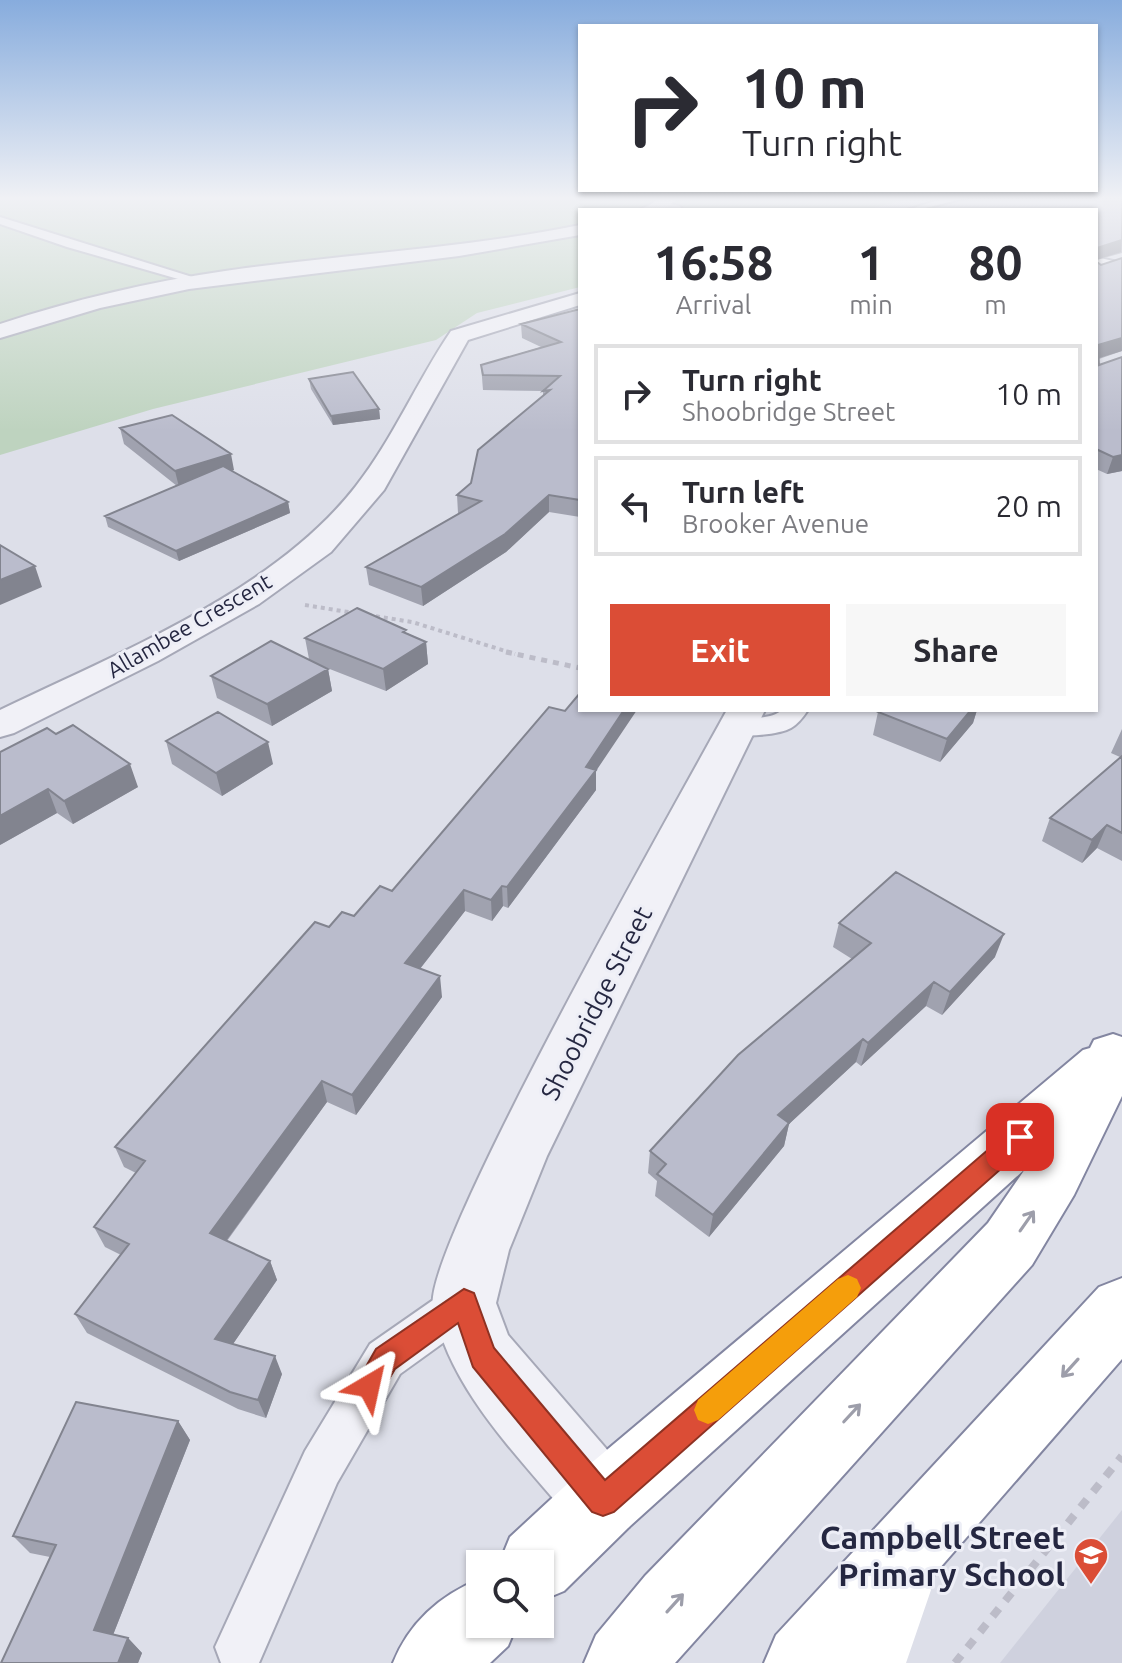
<!DOCTYPE html>
<style>
:root{--surface:#fff;--page:#f7f7f7;--text:#2b2b33;--muted:#7c7c81;--line:#e1e1e2;--accent:#db4d36}
body{margin:0;font-family:Ubuntu,sans-serif;background:var(--page);color:var(--text);height:100vh;display:flex;flex-direction:column;font-size:30px;white-space:nowrap}
*{box-sizing:border-box;margin:0}
p{font-size:26px;color:var(--muted)}
.icon{flex:none;width:44px;height:44px;fill:none;stroke:currentColor;stroke-width:2;stroke-linecap:round;stroke-linejoin:round}
.map{position:relative;flex:1;overflow:hidden}
.details{position:absolute;left:578px;top:208px;width:520px;height:504px;display:flex;flex-direction:column;background:var(--surface);border-radius:0px;box-shadow:0 2px 6px #0004}
.details>*{flex:none}
.banner{position:absolute;left:578px;top:24px;width:520px;height:168px;border-radius:0px;box-shadow:0 2px 6px #0004;background:#fff;color:var(--text);overflow:hidden}
.tools{position:absolute;left:466px;top:1550px;display:grid;gap:16px}
.tools a{display:grid;place-items:center;width:88px;height:88px;border-radius:0px;background:var(--surface);box-shadow:0 2px 6px #0004;font-size:40px}
.pin{position:absolute;display:grid;place-items:center;width:68px;height:68px;color:#fff;margin:-34px;border-radius:16px;box-shadow:0 4px 12px #0006}
.me{position:absolute;width:88px;margin:-44px;rotate:36deg;stroke-linejoin:round;filter:drop-shadow(0 0 6px #0008)}
.turn{display:flex;align-items:center;gap:28px;height:168px;padding:0 32px;font-size:36px}
.turn .icon{width:104px;height:104px;stroke-width:2.5}
.turn b{display:block;font-size:56px;line-height:68px}
.eta{display:flex;justify-content:space-evenly;align-items:center;height:136px;text-align:center}
.eta b{font-size:48px;font-weight:600;line-height:56px}
.button{display:flex;gap:16px;margin-top:auto;padding:16px 32px}
.button a{flex:1;height:92px;border-radius:0px;background:var(--accent);color:#fff;font-size:32px;font-weight:600;line-height:92px;text-align:center}
.button a+a{background:var(--page);color:var(--text)}
ul{padding:0;list-style:none}
li{display:flex;align-items:center;gap:24px;height:100px;margin:0 16px 12px;padding:0 16px;border:4px solid var(--line);border-radius:0px}
li div{flex:1}
li b{display:block;font-size:30px}
li em{font-style:normal}
.map>svg:first-child{display:block}
.built{fill:#cfd1de}
.green{fill:#bed3bf}
.lines{fill:none;stroke-linecap:round;stroke-linejoin:round}
.lane-casing{stroke:#a6a8b7;stroke-width:4}
.street-casing{stroke:#a6a8b7;stroke-width:4}
.highway-casing{stroke:#8386a1;stroke-width:4}
.path-far2{stroke:#bcbcc8;stroke-width:4;stroke-dasharray:4 4;stroke-linecap:butt}
.path-far1{stroke:#bcbcc8;stroke-width:5;stroke-dasharray:6 6;stroke-linecap:butt}
.path{stroke:#bcbcc8;stroke-width:8;stroke-dasharray:10 10;stroke-linecap:butt}
.lane{fill:#f1f1f7;fill-rule:evenodd}
.street{fill:#f1f1f7;fill-rule:evenodd}
.secondary{fill:#fff;fill-rule:evenodd}
.highway{fill:#fff;fill-rule:evenodd}
.wall{fill:#a0a2af}
.shaded-wall{fill:#82848f}
.building{fill:#babccc;stroke:#82848f;stroke-width:2}
.oneway{stroke:#9d9eaa}
.route{fill:#db4d36;stroke:#8e3223;stroke-width:2}
.slow{fill:#f59e0b}
.labels{text-anchor:middle;dominant-baseline:central;stroke-width:6;stroke-linejoin:round;paint-order:stroke}
.far-street-label{font-size:22px;fill:#252741;stroke:#edeef6}
.street-label{font-size:26px;fill:#252741;stroke:#edeef6}
.near-poi-label{font-size:32px;font-weight:bold;fill:#252741;stroke:#edeef6;text-anchor:end}
</style>
<div class="map">
<svg width="1122" height="1663" viewBox="0 0 1122 1663">
<rect width="100%" height="100%" fill="#dddfe9"/>
<!-- built -->
<path class="built" d="M1122 1510V1663H1000Z"/>
<!-- green -->
<path class="green" d="M0 198H911L866 210H580V287L477 313 436 340 153 409 0 455Z"/>
<g class="lines">
<!-- lane casing -->
<g class="lane-casing">
<path id="lane" d="M0 217 205 281 199 285 67 247 0 224Z
M782 710H808C804 716 797 725 791 728 779 735 731 740 723 729 736 712 766 724 782 710Z
M464 1283 479 1289 485 1303 479 1317 400 1374 337 1483 259 1663H221L215 1647 305 1451 370 1344 449 1289Z"/>
</g>
<!-- street casing -->
<g class="street-casing">
<path id="street" d="M945 198H973L936 210H907Z
M657 201 680 206 682 210H639Z
M580 225V235L459 256 189 289 100 308 0 338V324C73 300 148 282 225 271 343 254 463 249 580 225Z
M1096 257 1122 263V275L1096 269Z
M580 293V305L468 340 384 490 331 552 259 604 158 661 14 733 0 737V710C119 652 273 593 356 486 393 439 417 381 451 331Z
M727 710H765L547 1156 509 1250 496 1303 508 1335 629 1475 640 1501 629 1527 603 1538 577 1527C523 1460 450 1393 433 1306 422 1249 683 791 727 710Z"/>
</g>
<!-- highway casing -->
<g class="highway-casing">
<path id="highway" d="M1113 1034 1122 1037V1096L1074 1195 1032 1265 675 1663H584L596 1635 645 1576 988 1223 1025 1169 629 1527 564 1591 540 1601V1564H499L510 1537 577 1475 1083 1050 1090 1048 1094 1040Z
M1122 1278V1359L857 1663H764L776 1635 1099 1287Z
M480 1579V1624H517L508 1646 490 1663H393C409 1623 440 1595 480 1579Z"/>
</g>
<!-- path-far2 -->
<path class="path-far2" d="M305 605 354 613
M368 615 412 622 515 654"/>
<!-- path-far1 -->
<path class="path-far1" d="M506 652 580 668"/>
<!-- path -->
<path class="path" d="M955 1663 1122 1456"/>
<!-- lane -->
<use href="#lane" class="lane"/>
<!-- street -->
<use href="#street" class="street"/>
<!-- secondary -->
<path class="secondary" d="M659 198H678L663 210H651L649 206Z
M892 1551 919 1563 931 1590 906 1663H826L865 1563Z"/>
<!-- highway -->
<use href="#highway" class="highway"/>
</g>
<!-- wall -->
<path class="wall" d="M1122 198V253L1097 260V262L1101 265 1122 258V351L1099 359V365L1122 357V471L1107 474 1096 469V210Z
M580 309V517L549 512 506 552 423 606 369 585 366 567 459 513H458L457 495 471 483 543 396V391L483 390 481 365 541 347 522 338 521 324Z
M309 379 379 409 380 419 333 425 311 389Z
M120 428 234 470 231 471 288 502 290 513 179 561 108 527 105 516 177 486 124 444Z
M407 633 426 642 428 664 386 691 322 666 328 669 332 691 272 726 217 698 211 676 309 659 305 638Z
M880 710H977L973 723 940 762 873 735 878 712Z
M1122 729V861L1097 848 1082 863 1042 841 1050 818 1120 757 1111 753Z
M56 734 138 787 73 824 57 813 0 845Z
M166 741 273 764 222 796 172 764Z
M596 771V790L508 908 503 906 492 921 465 911 420 969 442 997 356 1115 327 1102 227 1241 270 1261 277 1280 233 1344 282 1374 266 1418 238 1409 87 1333 75 1314 121 1255 105 1247 94 1227 136 1173 124 1167 115 1147 329 927 354 916 392 891Z
M839 923 995 957 942 1015 926 1006 861 1066 856 1062 789 1124 784 1146 709 1237 655 1196 657 1181 648 1173 650 1151 852 959 833 947Z
M178 1421 190 1440 113 1635 128 1638 142 1653 138 1663H1L50 1557 30 1553 13 1536Z"/>
<!-- shaded-wall -->
<path class="shaded-wall" d="M1122 240 1121 252 1096 260 1097 248Z
M1122 338V351L1096 359 1098 345Z
M379 409 380 419 333 425 331 416Z
M231 454 234 470 179 487 175 471Z
M1122 455V471L1107 474 1113 457Z
M549 495V512L506 552 423 606 421 587Z
M288 502 290 513 179 561 176 551Z
M35 566 42 587 0 605V580Z
M426 642 428 664 386 691 383 669Z
M328 669 332 691 272 726 267 704Z
M624 710H637L596 771V790L508 908 507 887Z
M971 710H977L973 723 940 762 947 739Z
M268 742 273 764 222 796 216 773Z
M130 764 138 787 73 824 64 801Z
M48 789 57 813 0 845V816Z
M1107 825 1097 848 1082 863 1092 840Z
M502 886 503 906 492 921 491 900Z
M464 890 465 911 408 984 405 963Z
M1004 934 995 957 942 1015 950 992Z
M440 976 442 997 356 1115 352 1095Z
M934 982 926 1006 861 1066 868 1043Z
M863 1039 856 1062 789 1124 784 1146 709 1237 713 1215 778 1115Z
M322 1081 327 1102 218 1252 210 1233Z
M270 1261 277 1280 224 1357 215 1339Z
M275 1356 282 1374 266 1418 258 1400Z
M178 1421 190 1440 109 1645 94 1630Z
M128 1638 142 1653 138 1663H118Z"/>
<!-- building -->
<path class="building" d="M969 198H1122V240L1097 248V262L1101 265 1122 258V338L1098 345 1099 365 1122 357V455L1113 457 1096 449V210H922Z
M580 309V500L549 495 505 534 421 587 366 567 481 501 457 495 471 483 478 450 550 390 543 391 560 376 483 375 481 365 561 342 521 324Z
M353 372 379 409 331 416 309 379Z
M172 415 231 454 175 471 120 428Z
M223 466 288 502 176 551 105 516Z
M0 545 35 566 0 580Z
M357 608 406 630 403 632 426 642 383 669 305 638Z
M271 641 328 669 267 704 211 676Z
M580 693V710H624L586 767 596 770 507 887 502 886 491 900 464 890 405 963 440 976 352 1095 322 1081 210 1233 270 1261 215 1339 275 1356 258 1400 230 1392 75 1314 129 1244 94 1227 145 1161 115 1147 315 922 329 927 342 912 354 916 380 886 392 891 549 707 565 711Z
M880 710H971L947 739 878 712Z
M218 712 268 742 216 773 166 741Z
M73 725 130 764 64 801 48 789 0 816V752L47 728 56 734Z
M1122 756V833L1107 825 1092 840 1050 818Z
M896 872 1004 934 950 992 934 982 868 1043 863 1039 778 1115 789 1123 713 1215 657 1174 666 1164 650 1151 738 1055 871 943 839 923Z
M76 1402 178 1421 94 1630 128 1638 118 1663H1L56 1545 13 1536Z"/>
<!-- one-way arrows -->
<defs><path id="oneway-shaft" d="M-6 0H5M1.5-3L5.5 0L1.5 3" fill="none" stroke-width="1.6" stroke-linecap="round" stroke-linejoin="round" transform="scale(2)"/></defs>
<g class="oneway">
<use href="#oneway-shaft" transform="translate(1027 1221) rotate(-55)"/>
<use href="#oneway-shaft" transform="translate(1070 1368) rotate(132)"/>
<use href="#oneway-shaft" transform="translate(852 1413) rotate(-47)"/>
<use href="#oneway-shaft" transform="translate(675 1603) rotate(-48)"/>
</g>
<!-- sky -->
<linearGradient id="sky" x2="0" y2="1"><stop stop-color="#87acdd"/><stop offset="0.46" stop-color="#f0f1f5"/><stop offset="1" stop-color="#f0f1f5" stop-opacity="0"/></linearGradient>
<rect width="1122" height="431" fill="url(#sky)"/>
<!-- route -->
<path class="route" d="M1020 1126 1029 1129 1032 1137 1029 1144 614 1512 603 1516 592 1512 473 1367 458 1323 395 1369 379 1396 369 1400 359 1396 355 1386 376 1349 464 1289 474 1293 494 1348 605 1480 1012 1129Z"/>
<!-- slow -->
<path class="slow" d="M848 1275 857 1279 861 1288 857 1297 718 1420 708 1424 698 1420 694 1410 698 1400 838 1279Z"/>
<!-- icons -->
<defs>
<g id="school-pin" transform="scale(1.8)"><path d="M0 17L-7.5 6A9.5 9.5 0 1 1 7.5 6Z" fill="#db4d36" stroke="#edeef6"/><path d="M0-5L7-2L0 1L-7-2ZM-4 1L0 2.5L4 1V4Q0 6-4 4Z" fill="#fff"/></g>
</defs>
<g fill-rule="evenodd">
<use href="#school-pin" x="1091" y="1555"/>
</g>
<g class="labels">
<!-- far-street labels -->
<g class="far-street-label">
<text transform="translate(189 625) rotate(-30)">Allambee Crescent</text>
</g>
<!-- street labels -->
<g class="street-label">
<text transform="translate(596 1003) rotate(-63)">Shoobridge Street</text>
</g>
<!-- near-poi labels -->
<g class="near-poi-label">
<text x="1065" y="1537">Campbell Street<tspan x="1065" dy="37">Primary School</tspan></text>
</g>
</g>
</svg>
<div class="tools">
<a><svg class="icon" aria-label="search" viewBox="0 0 24 24"><circle cx="10" cy="10" r="6"/><path d="M15 15l6 6"/></svg></a>
</div>
<div class="pin" style="left:1020px;top:1137px;background:#d93025"><svg class="icon" aria-label="arrive" viewBox="0 0 24 24"><path d="M6 21V4h12l-3 4 3 4H6"/></svg></div>
<svg class="me" style="left:369px;top:1386px" viewBox="-20 -20 40 40"><path d="M0-17L14 15 0 8-14 15z" fill="#db4d36" stroke="#fff" stroke-width="4"/></svg>
<div class="banner">
<div class="turn"><svg class="icon" aria-label="right" viewBox="0 0 24 24"><path d="M7 20v-9h11M14 6l5 5-5 5"/></svg><div><b>10 m</b>Turn right</div></div>
</div>
<section class="details">
<div class="eta">
<div><b>16:58</b><p>Arrival</p></div>
<div><b>1</b><p>min</p></div>
<div><b>80</b><p>m</p></div>
</div>
<ul>
<li><svg class="icon" aria-label="right" viewBox="0 0 24 24"><path d="M7 20v-9h11M14 6l5 5-5 5"/></svg><div><b>Turn right</b><p>Shoobridge Street</p></div><em>10 m</em></li>
<li><svg class="icon" aria-label="left" viewBox="0 0 24 24"><path d="M17 20v-9H6M10 6l-5 5 5 5"/></svg><div><b>Turn left</b><p>Brooker Avenue</p></div><em>20 m</em></li>
</ul>
<div class="button"><a>Exit</a><a>Share</a></div>
</section>
</div>
